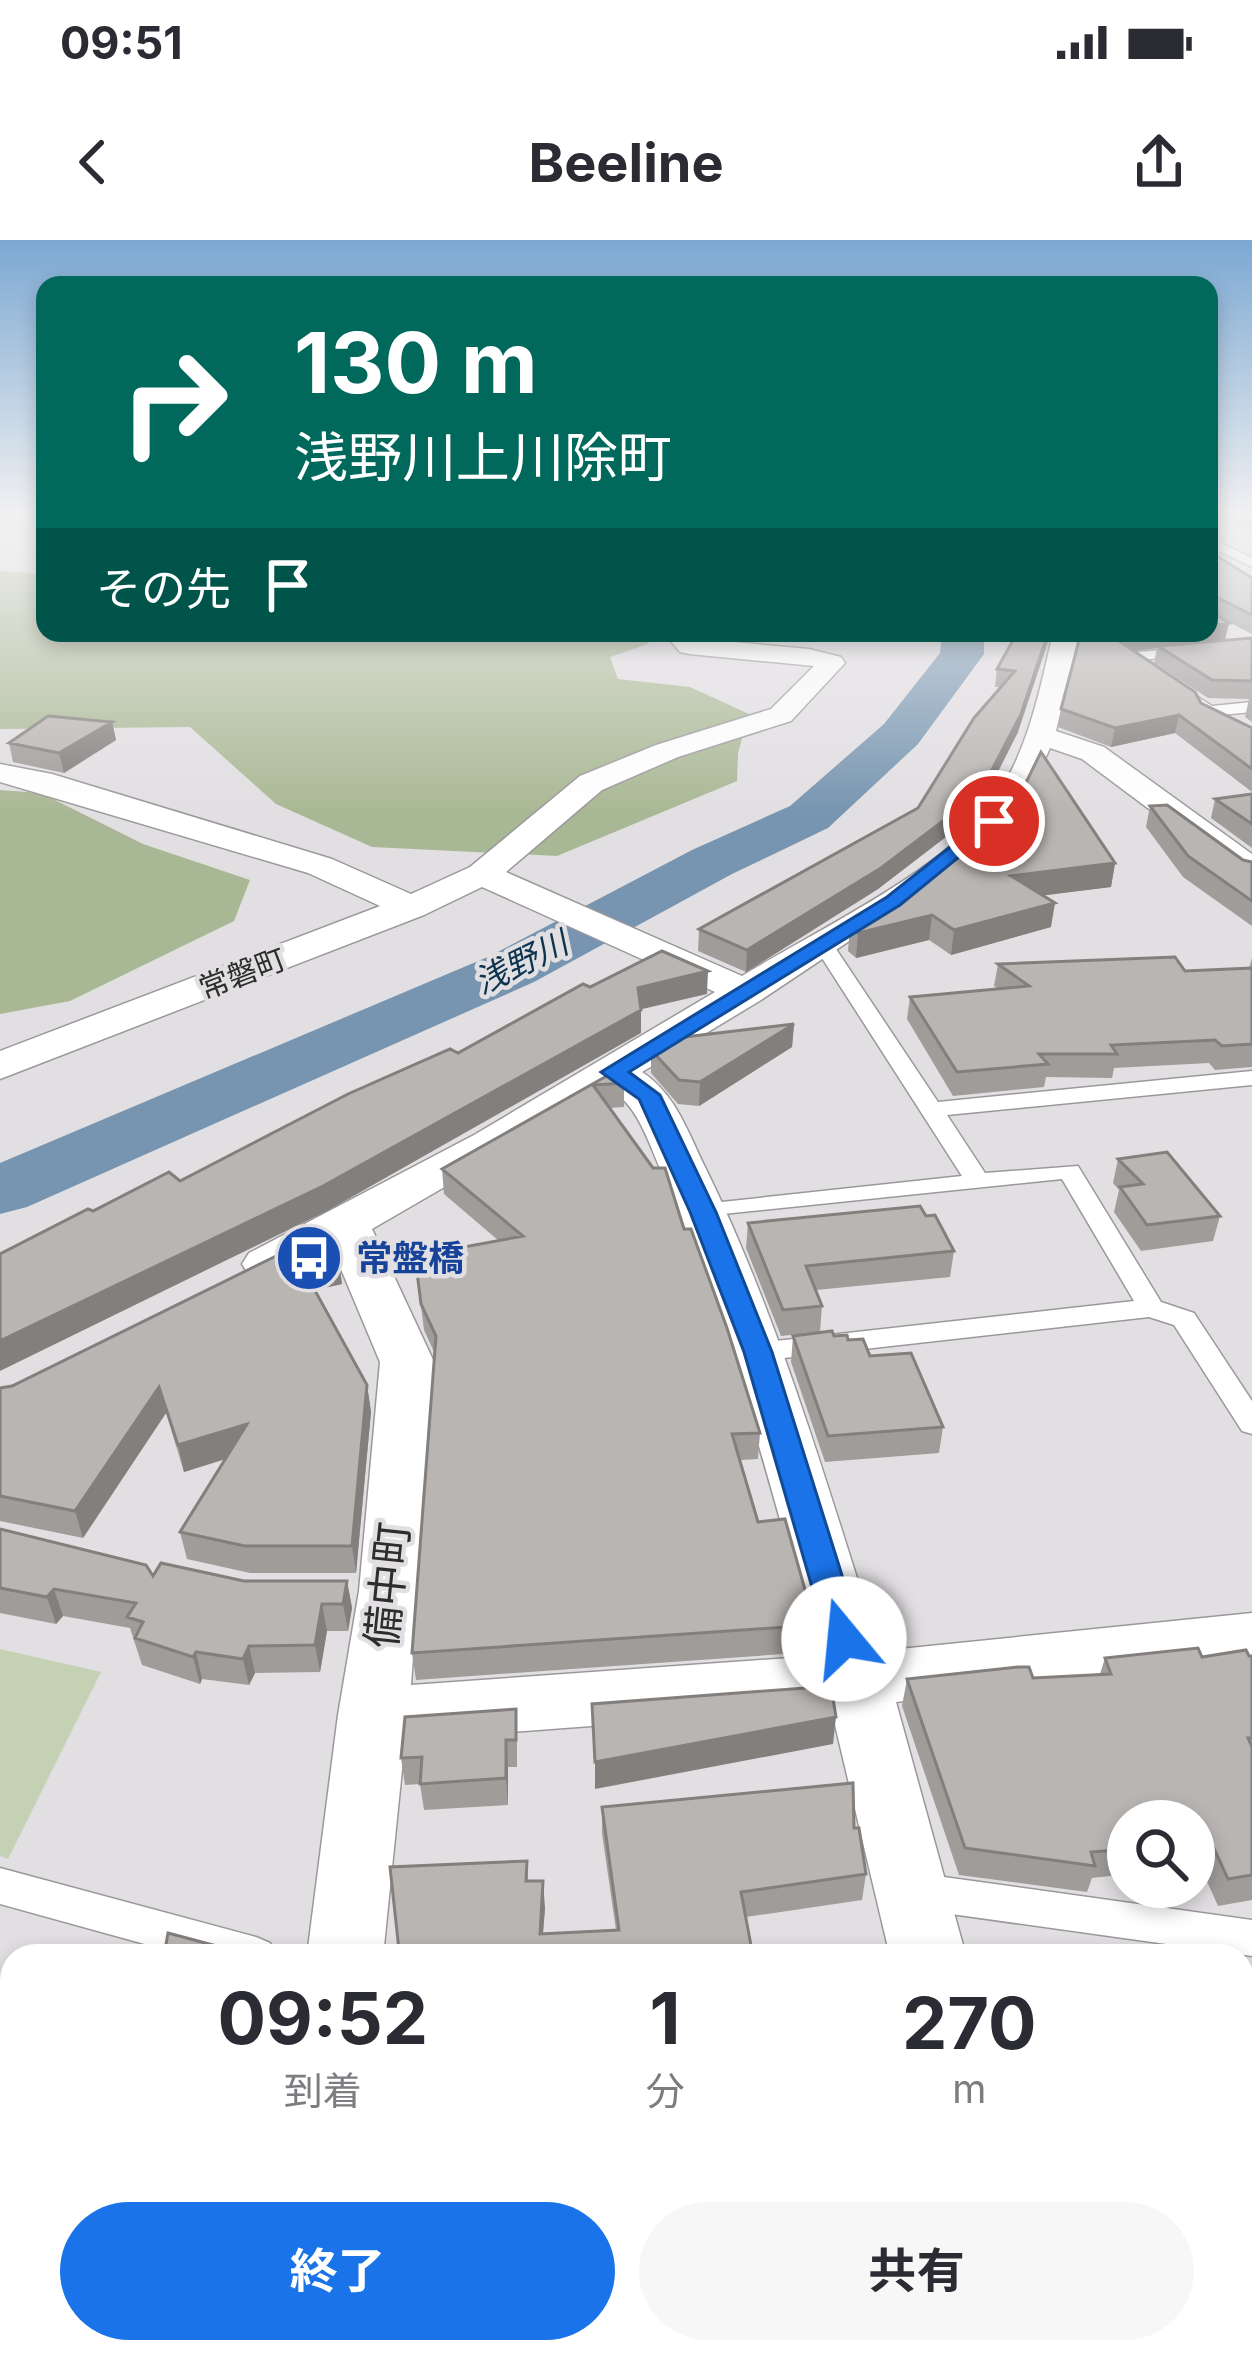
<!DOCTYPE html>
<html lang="ja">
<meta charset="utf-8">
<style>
:root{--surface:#fff;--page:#f7f7f7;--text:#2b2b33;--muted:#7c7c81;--accent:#1a73e8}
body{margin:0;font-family:Inter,"Noto Sans JP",sans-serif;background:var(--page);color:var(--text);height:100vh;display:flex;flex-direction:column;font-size:45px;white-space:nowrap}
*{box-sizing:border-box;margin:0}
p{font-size:39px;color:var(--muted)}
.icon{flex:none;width:66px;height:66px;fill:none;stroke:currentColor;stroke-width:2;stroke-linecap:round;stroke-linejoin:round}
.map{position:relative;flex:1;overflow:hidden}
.panel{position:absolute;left:0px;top:1704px;width:1254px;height:420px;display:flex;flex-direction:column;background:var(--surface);border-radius:36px 36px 0 0;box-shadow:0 6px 18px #0003}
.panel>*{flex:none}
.banner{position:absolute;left:36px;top:36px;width:1182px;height:366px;border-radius:24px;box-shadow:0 6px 18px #0003;background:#00695c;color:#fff;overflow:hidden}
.buttons{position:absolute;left:1107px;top:1560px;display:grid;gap:24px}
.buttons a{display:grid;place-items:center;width:108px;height:108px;border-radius:50%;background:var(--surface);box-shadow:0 6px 18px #0003;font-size:60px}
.pin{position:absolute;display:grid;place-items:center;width:102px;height:102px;color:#fff;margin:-51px;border:6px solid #fff;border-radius:50%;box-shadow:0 3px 12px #0007}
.me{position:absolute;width:132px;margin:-66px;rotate:343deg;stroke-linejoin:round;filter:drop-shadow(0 0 9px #0008)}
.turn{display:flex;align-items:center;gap:42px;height:252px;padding:0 60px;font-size:54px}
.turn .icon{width:156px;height:156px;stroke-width:2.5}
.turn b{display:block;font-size:84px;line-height:102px}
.then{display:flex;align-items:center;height:114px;padding:0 60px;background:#0003;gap:24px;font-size:45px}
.eta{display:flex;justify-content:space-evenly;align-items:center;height:204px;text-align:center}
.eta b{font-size:72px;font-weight:700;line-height:84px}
.cta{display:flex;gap:24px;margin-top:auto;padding:24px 60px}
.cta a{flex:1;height:138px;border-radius:72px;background:var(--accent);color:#fff;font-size:48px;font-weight:700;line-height:138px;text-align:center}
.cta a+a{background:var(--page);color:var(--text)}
.status{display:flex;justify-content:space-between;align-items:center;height:84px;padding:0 60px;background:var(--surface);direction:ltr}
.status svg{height:33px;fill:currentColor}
header{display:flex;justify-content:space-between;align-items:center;height:156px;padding:0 60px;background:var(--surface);font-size:54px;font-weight:700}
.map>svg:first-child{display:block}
.green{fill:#c4d1b3}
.forest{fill:#a9b894}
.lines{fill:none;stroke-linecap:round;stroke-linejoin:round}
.river{fill:#7795b0;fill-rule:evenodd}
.lane-casing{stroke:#9b989b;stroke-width:3}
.street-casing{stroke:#9b989b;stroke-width:3}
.lane{fill:#fff;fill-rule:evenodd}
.street{fill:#fff;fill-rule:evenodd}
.wall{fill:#9f9c9a}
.shaded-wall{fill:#827f7d}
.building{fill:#b9b5b3;stroke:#827f7d;stroke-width:3}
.route{fill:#1a73e8;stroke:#114b97;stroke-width:3}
.labels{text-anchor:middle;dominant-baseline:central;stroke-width:9;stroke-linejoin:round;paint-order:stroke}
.far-street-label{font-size:30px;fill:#2e2d2e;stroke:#e2dfe2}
.far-water-label{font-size:33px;font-style:italic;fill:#0c344f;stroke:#e2dfe2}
.transit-label{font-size:36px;font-weight:bold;fill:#164399;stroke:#e2dfe2;text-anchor:start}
.near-street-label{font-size:42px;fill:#2e2d2e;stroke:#e2dfe2}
</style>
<div class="status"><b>09:51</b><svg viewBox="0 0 49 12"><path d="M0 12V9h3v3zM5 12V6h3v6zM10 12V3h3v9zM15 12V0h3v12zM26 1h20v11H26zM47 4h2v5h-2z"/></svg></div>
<header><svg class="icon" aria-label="back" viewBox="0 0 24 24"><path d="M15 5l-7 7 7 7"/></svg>Beeline<svg class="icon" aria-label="share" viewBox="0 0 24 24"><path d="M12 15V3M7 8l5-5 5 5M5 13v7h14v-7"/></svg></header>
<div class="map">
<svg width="1252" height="2124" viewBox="0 0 1252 2124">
<rect width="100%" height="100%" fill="#e2dfe2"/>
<!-- green -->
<path class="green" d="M0 1409 101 1432 8 1619 0 1616Z"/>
<!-- forest -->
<path class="forest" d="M0 331 45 334V393H652L648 404 610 417 618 439 690 447 749 474 738 513 737 541 557 616 372 607 276 564 190 487 0 489Z
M0 550 41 553 143 604 250 640 234 681 70 761 0 774Z"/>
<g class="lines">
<!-- river -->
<path class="river" d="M942 393H984V414L918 504 828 588 732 634 534 742 27 967 0 974V923L490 716 692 610 790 566 884 484 940 413Z"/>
<!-- lane casing -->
<g class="lane-casing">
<path id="lane" d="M1209 297 1252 318V327L1209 306Z
M1252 402V410L1127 421 1120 417 1127 413Z
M1178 451H1188L1212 466 1252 462V472L1209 476 1178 457Z
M823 698 830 700 938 862 1252 831V845L947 875 985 933 1078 926 1161 1062 1194 1073 1252 1161V1194L1242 1191 1174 1085 1149 1077 758 1121 748 1118 744 1112 758 1103 1134 1061 1062 939 694 977 690 972 703 964 962 936 813 704Z
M0 1628 256 1697 270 1703 276 1716H188L0 1664Z
M915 1633 1252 1680V1716L915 1669 901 1663 896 1651 901 1639Z
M1242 1960 1252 1962V2008L1242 2006Z"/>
</g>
<!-- street casing -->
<g class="street-casing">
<path id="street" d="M674 393H705L700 399 809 409 841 417 845 423 791 481 678 517 602 550 506 632 742 736C814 692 934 635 986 571 1026 521 1039 454 1053 393H1079L1056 491 1104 507 1252 614V640L1240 637 1082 519 1050 508 1026 560 978 615 761 760 642 832C676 854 688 893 706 929 781 1083 828 1248 880 1411L1252 1373V1423L896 1462 966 1716H890L831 1468 405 1500 383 1716H307L338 1475 359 1351 380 1122 333 1010 285 1035 267 1039 249 1035 242 1024 249 1013 474 895 715 752 482 647 424 675 0 839V811L380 666 308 633 0 542V524L52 534 332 619 411 654 470 627 580 536 656 505 771 469 814 426 689 414 680 412 669 399ZM612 850C640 869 649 905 663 935 732 1089 772 1254 818 1416L411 1445 434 1122 372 989Z
M261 2112H351V2124H259Z
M976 2112H1066L1070 2124H978Z"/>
</g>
<!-- lane -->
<use href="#lane" class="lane"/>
<!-- street -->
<use href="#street" class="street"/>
</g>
<!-- wall -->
<path class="wall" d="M1220 276H1252V292Z
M1209 311 1252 338V394L1221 378 1225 400 1252 398V482L1245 477 1249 459 1208 458 1154 423 1157 408 1134 411 1201 463 1252 488V552L1175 493 1111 507 1058 487 1061 469Z
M1017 393 1018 492 977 573 878 649 746 732 698 711 699 689 918 568 1001 447H995L997 429Z
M112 482 116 500 64 533 13 522 9 503Z
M1252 554V608L1211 578 1215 559Z
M1150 566 1243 620 1252 622V686L1183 637 1146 587Z
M1115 623 1111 647 1043 655 1051 687 951 715 929 700 856 718 848 711 850 686Z
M1252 718V827L1215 830 1209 823 1114 828 1112 838 1046 837 1044 847 953 856 907 779 910 757 997 748 994 746 998 724 1185 731 1249 728Z
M794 784 792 807 699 866 678 864 651 833V810Z
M612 833 624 843V867L610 868 684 989 760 1193 758 1219 740 1220 758 1282 815 1385 812 1412 416 1440 412 1413 435 1114 424 1090 415 1016 499 1001 444 954 442 929Z
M1118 919 1220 976 1213 1001 1141 1011 1114 972 1119 950 1113 943Z
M926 976 954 1011 950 1037 816 1050 822 1066 820 1092 781 1096 746 1008 748 983Z
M327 991 342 1044 315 1050 367 1145 371 1172 356 1333H250L187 1319 180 1292 226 1219 184 1232 166 1173 83 1298 0 1281V1148L12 1146Z
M793 1096H834L848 1100 870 1116 943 1187 939 1213 825 1222 791 1122Z
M0 1289 153 1336 244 1341H347L352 1368 348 1391H327L320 1432 255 1433 249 1445 202 1439 200 1444 142 1425 130 1388 63 1376 56 1384 0 1373Z
M1252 1416V1660L1218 1666 1201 1628 1194 1629V1581H1128V1634L1092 1638 1087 1652 959 1635 902 1466 907 1439 1033 1438 1100 1434 1105 1418Z
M517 1496V1527H508V1565L424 1570 420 1544 405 1545 401 1518Z
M602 1567 854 1588 866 1634 862 1660 746 1677 753 1716 399 1710 527 1621 528 1641 545 1668 543 1694 616 1690 602 1593Z
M1242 1731 1252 1732V1865L1242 1864Z
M790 2112H949L950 2124H791Z
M1130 2112H1242L1252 2124H1133Z"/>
<!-- shaded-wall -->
<path class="shaded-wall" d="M1229 383 1225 400 1158 406 1157 408 1119 413V401L1123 395 1144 393H1209V386Z
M1048 393H1051L1018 492 977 573 878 649 746 732 747 710 881 628Z
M1179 475 1175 493 1111 507 1115 488Z
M112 482 116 500 64 533 59 513Z
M1115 623 1111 647 1008 660 1011 636Z
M1055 663 1051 687 951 715 954 690Z
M932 675 929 700 856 718 858 693Z
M708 731 707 754 638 770V748Z
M641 770V793L327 971 0 1131V1101Z
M794 784 792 807 699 866 700 842Z
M339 1019 342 1044 306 1052 302 1027Z
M367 1145 371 1172 356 1333 352 1306Z
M159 1147 166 1173 83 1298 75 1271Z
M247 1184 253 1210 184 1232 178 1205Z
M347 1341 352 1368 348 1391 343 1364Z
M54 1349 63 1376 56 1384 47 1357Z
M322 1364 327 1391 320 1432 315 1405Z
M249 1406 255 1433 249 1445 243 1419Z
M196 1412 202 1439 200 1444 193 1417Z
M836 1477 833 1504 595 1549V1522Z
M506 1500 508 1527V1565L506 1538Z
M543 1641 545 1668 541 1716 540 1694Z
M264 2112H267L271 2124H263Z
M562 2112H582V2113L564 2118V2124H562Z"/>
<!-- building -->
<path class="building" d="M1209 311 1252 338V375L1212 355 1209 366Z
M1209 370 1229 383 1209 386Z
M1017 393H1048L1021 474 980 553 881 628 747 710 699 689 918 568 974 478 1015 431 997 429Z
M1081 393H1144L1123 395 1119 401 1195 452 1201 463 1252 488V529L1179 475 1115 488 1061 469Z
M1252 398V441L1212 440 1158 406Z
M48 476 112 482 59 513 9 503Z
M1041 512 1115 623 1011 636 1055 663 954 690 932 675 858 693 850 686 913 648 1013 569Z
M1252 554V584L1215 559Z
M1167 565 1243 620 1252 622V661L1188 616 1150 566Z
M662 711 708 731 638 748 641 770 323 946 0 1101V1014L88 969 93 971 169 932 180 941 348 854 450 809 458 813 583 744 590 747Z
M1175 717 1185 731 1252 728V804L1222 806 1215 800 1111 805 1117 814H1039L1048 824 957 832 910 757 1029 746 998 724Z
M794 784 700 842 679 840 651 810 668 799Z
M612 833 624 843 593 845 653 928H665L684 989H691L727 1088 760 1193 732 1194 758 1282 785 1279 815 1385 412 1413 436 1096 421 1064 415 1016 523 996 442 929Z
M1167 912 1220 976 1147 985 1120 947 1143 944 1118 919Z
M920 966 926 976 935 975 954 1011 806 1026 822 1066 783 1070 748 983Z
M327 991 339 1019 302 1027 367 1145 352 1306H245L180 1292 247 1184 178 1205 159 1147 75 1271 0 1256V1148L12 1146Z
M832 1091 834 1096 847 1095 848 1100 863 1099 870 1116 911 1113 943 1187 828 1196 793 1096Z
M0 1289 146 1325 153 1336 161 1323 244 1341H347L343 1364H322L315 1405 249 1406 243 1419 196 1412 193 1417 135 1398 143 1382 127 1377 136 1363 54 1349 47 1357 0 1348Z
M1198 1408 1202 1417 1246 1410 1249 1416H1252V1498H1248L1252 1507V1635L1228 1639 1211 1602 1194 1603V1581H1128V1609L1091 1612 1095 1626 965 1608 907 1439 1018 1427H1029L1033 1438 1111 1434 1105 1418Z
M831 1446 836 1477 595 1522 592 1464Z
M516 1469V1500H506V1538L420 1544 422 1517 401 1518 405 1477Z
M853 1543 854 1588H859L866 1634 741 1652 753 1716H369L370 1711 399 1710 390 1627 527 1621 526 1641H543L540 1694 619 1690 602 1567Z
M168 1693 254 1716H164Z
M1242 1731 1252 1732V1839L1242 1837Z
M12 1929V2112H264L263 2124H0V1930Z
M1252 1985V2124H1150L1147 2112H1242V1985Z
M338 2112H562V2124H337Z
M797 2112H949L950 2124H798Z"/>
<!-- sky -->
<linearGradient id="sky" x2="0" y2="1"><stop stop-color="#7ba8d2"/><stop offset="0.48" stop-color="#f2f1f2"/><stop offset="1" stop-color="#f2f1f2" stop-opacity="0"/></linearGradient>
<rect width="1252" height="573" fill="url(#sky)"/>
<!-- route -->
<path class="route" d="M988 577 1003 581 900 665 629 832 660 855 716 972 772 1112 862 1399 857 1408 844 1412 832 1408 827 1399 744 1112 690 972 639 859 601 832 887 657Z"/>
<!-- icons -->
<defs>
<g id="bus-disc" transform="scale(3.45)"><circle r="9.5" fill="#1a4fb4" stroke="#e2dfe2"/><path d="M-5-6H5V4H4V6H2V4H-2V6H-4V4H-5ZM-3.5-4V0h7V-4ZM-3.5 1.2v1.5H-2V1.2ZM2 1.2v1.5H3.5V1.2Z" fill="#fff"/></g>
</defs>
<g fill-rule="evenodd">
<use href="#bus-disc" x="309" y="1018"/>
</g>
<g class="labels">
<!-- far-street labels -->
<g class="far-street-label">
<text transform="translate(242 733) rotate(-21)">常磐町</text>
</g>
<!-- far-water labels -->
<g class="far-water-label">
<text transform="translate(521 722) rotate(-26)">浅野川</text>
</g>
<!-- transit labels -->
<g class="transit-label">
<text x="356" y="1018">常盤橋</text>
</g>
<!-- near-street labels -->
<g class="near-street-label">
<text transform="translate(387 1345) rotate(-84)">備中町</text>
</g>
</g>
</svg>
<div class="buttons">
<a><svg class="icon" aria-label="search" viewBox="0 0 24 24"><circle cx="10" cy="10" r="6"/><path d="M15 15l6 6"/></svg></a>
</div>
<div class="pin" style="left:994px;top:581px;background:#d93025"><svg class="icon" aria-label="arrive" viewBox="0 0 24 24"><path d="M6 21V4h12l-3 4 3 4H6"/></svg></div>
<svg class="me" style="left:844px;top:1399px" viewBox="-20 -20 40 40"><circle r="19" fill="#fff"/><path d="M0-13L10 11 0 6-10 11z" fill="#1a73e8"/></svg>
<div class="banner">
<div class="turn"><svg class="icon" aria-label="right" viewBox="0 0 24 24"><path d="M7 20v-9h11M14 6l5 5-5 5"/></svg><div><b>130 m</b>浅野川上川除町</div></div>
<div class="then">その先<svg class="icon" aria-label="arrive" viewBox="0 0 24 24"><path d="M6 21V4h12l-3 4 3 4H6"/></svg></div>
</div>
<section class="panel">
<div class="eta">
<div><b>09:52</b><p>到着</p></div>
<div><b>1</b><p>分</p></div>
<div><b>270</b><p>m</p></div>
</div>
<div class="cta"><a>終了</a><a>共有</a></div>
</section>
</div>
